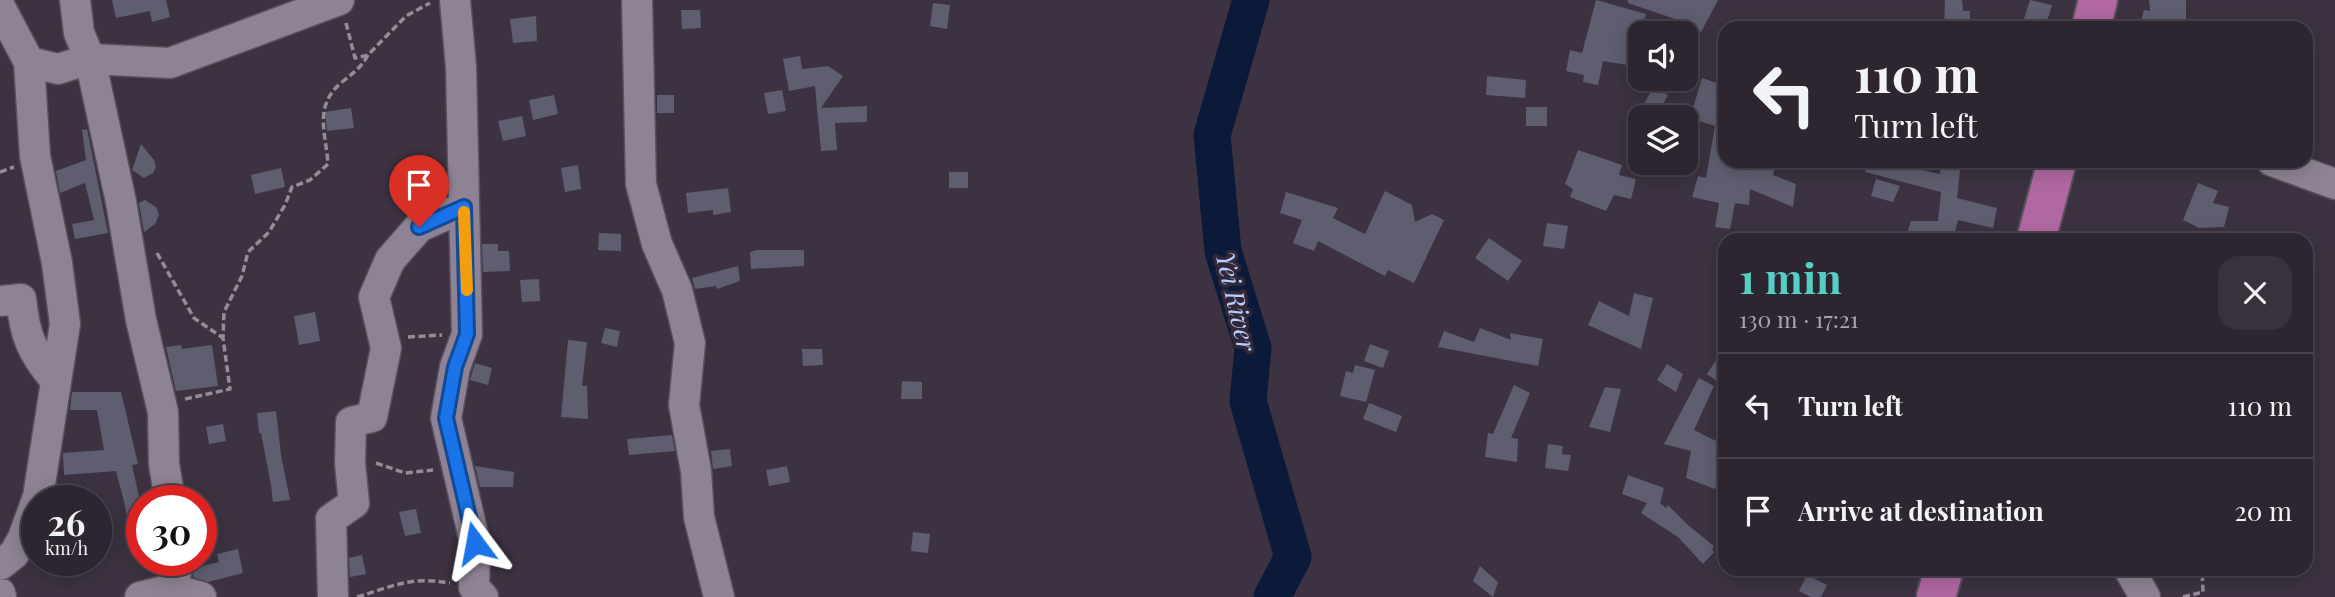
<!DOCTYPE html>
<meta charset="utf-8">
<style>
:root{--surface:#2d2631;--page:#39323d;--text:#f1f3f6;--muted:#a7a5ab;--line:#48434d;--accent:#56cec4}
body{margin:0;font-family:"Playfair Display",serif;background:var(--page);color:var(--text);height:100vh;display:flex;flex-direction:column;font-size:26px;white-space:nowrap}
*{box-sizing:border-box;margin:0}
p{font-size:23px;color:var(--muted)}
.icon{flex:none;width:38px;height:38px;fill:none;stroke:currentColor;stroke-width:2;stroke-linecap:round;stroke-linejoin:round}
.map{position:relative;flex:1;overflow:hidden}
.panel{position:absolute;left:1718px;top:233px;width:595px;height:343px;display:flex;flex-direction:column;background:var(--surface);border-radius:21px;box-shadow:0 4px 18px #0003,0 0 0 2px var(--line)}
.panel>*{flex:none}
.top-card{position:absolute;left:1718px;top:21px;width:595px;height:147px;border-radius:21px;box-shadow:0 4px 18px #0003,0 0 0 2px var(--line);background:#2d2631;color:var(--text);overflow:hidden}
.buttons{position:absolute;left:1628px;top:21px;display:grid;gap:14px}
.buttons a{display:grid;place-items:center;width:70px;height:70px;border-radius:14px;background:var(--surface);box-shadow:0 4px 18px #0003,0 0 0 2px var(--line);font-size:35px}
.speed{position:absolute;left:21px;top:485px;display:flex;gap:14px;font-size:35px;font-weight:700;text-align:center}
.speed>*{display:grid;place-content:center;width:91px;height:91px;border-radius:50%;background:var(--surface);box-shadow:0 4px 18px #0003,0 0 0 2px var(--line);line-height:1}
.speed small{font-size:18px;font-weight:400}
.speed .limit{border:10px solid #d22;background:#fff;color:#111}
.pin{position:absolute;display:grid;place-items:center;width:60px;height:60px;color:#fff;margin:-72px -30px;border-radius:50% 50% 50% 0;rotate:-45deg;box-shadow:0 0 7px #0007}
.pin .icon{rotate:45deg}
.me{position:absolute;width:77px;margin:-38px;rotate:347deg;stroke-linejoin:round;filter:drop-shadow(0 0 5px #0008)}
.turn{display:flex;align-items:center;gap:24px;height:147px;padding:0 21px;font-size:32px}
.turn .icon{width:91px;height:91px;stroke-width:2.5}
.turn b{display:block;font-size:49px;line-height:60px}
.round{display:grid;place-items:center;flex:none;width:74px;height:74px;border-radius:21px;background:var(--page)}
.summary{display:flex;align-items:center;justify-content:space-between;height:119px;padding:0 21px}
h1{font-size:42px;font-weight:700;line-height:52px;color:var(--accent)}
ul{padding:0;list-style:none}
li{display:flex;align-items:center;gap:21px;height:105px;padding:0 21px;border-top:2px solid var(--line)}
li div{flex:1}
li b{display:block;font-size:26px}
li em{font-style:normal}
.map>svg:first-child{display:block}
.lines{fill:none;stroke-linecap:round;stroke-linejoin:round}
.river{stroke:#0b1a38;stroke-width:37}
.building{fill:#5f5e70}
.minor-casing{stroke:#58505d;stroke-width:33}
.major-casing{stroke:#58505d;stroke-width:42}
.path{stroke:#948c98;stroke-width:3.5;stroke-dasharray:7 3.5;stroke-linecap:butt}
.minor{stroke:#8e8394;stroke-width:30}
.major{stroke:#b168a1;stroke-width:38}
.route-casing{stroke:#114b97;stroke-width:18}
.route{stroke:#1a73e8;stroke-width:12}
.slow{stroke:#f59e0b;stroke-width:12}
.labels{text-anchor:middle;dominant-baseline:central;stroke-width:7;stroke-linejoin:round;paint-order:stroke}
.water-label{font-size:26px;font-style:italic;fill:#b5ceff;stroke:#322837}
</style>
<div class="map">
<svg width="2335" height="597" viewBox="0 0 2335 597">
<rect width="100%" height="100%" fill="#3c3241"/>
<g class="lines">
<!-- river -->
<path class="river" d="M1251 0 1212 135 1223 251 1253 348 1248 401 1293 557 1272 597"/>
</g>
<!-- building -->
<path class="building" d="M112 0H166L170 17 152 22 150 11 116 18Z
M1596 0 1646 14 1640 33 1634 66 1603 61 1598 85 1583 82 1584 75 1566 71 1570 50 1582 53Z
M1628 0H1718L1701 32 1683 26 1684 22 1628 3Z
M1945 0H1962L1963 11H1970V28H1944Z
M2030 0 2052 5 2045 28H2021Z
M2149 0H2186V21L2192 22V28H2139L2144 10 2150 11Z
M933 3 950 5 947 29 930 26Z
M681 10H700L701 28 682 29Z
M536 16 537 41 513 43 510 19Z
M800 56 802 69 828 66 843 76 821 108 867 106V122L835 123 837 150 821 151 815 86 789 91 783 59Z
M1487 76 1526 80 1525 98 1486 95Z
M1702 78 1726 86V161H1776L1773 175 1796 184 1793 207 1750 189 1749 205 1735 203 1730 229 1715 227 1719 203 1692 197 1698 176 1706 178 1715 126 1690 118Z
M1653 87 1668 95 1659 112 1644 104Z
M782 90 786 111 768 114 764 93Z
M554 95 558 114 533 120 529 100Z
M657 95H674V113H657Z
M1526 107H1547V126H1526Z
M351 108 354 128 327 131 325 112Z
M522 116 526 136 503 141 498 121Z
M87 129 108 233 75 239 72 224 94 220 85 183 60 193 56 171 86 160 82 130Z
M141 144 154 160 156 167 153 173 144 178 132 170Z
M1578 150 1622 165 1619 175 1636 179 1631 199 1614 195 1606 211 1570 197 1573 189 1565 184Z
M1867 161H1880L1940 174 1941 161H1961L1957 198 1997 208 1993 228 1958 220 1953 240H1905L1911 221H1938L1941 192 1865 172Z
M578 165 581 189 565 192 561 168Z
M281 168 285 187 255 194 251 175Z
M949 172H968V188H949Z
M1876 179 1900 186 1893 202 1871 196Z
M2198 183 2218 191 2213 203 2229 207 2224 227 2199 228 2183 220Z
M728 188 731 212 713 215V210L688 213 686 193Z
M1385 191 1412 205 1415 222 1432 214 1444 220 1414 283 1388 270 1385 276 1318 241 1314 251 1293 243 1302 220 1280 213 1286 192 1338 208 1333 218 1365 234Z
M145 200 156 207 159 215 155 224 144 232 139 203Z
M1547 223 1568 226 1564 249 1543 246Z
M599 233 621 234V251L598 250Z
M1489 238 1522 261 1508 281 1475 258Z
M482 244H498V251H509L510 271 483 272Z
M757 250H804V266L751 269 750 252Z
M738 266 740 281 717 289 716 286 695 289 692 278Z
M539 279 540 301 522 302 520 280Z
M1634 293 1653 298 1641 349 1588 325 1599 301 1629 316Z
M315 312 320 341 299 345 294 316Z
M605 328 620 331 617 347 601 343Z
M1480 328 1511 340 1510 333 1543 339 1538 366 1438 347 1444 331 1474 342Z
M568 340 587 342 582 386H587L588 419 561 417Z
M1370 344 1389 351 1383 368 1364 361Z
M181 345 182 349 212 345 218 386 176 391 166 347Z
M1726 345V388L1707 374Z
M802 349H822L823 365 803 366Z
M475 363 492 368 488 385 470 380Z
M1667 364 1683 374 1676 392 1657 380Z
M1355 365 1375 370 1366 402 1340 396 1346 371 1353 373Z
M1699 378 1714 386 1694 430 1726 446V459L1715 489 1686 478 1691 451 1664 444Z
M902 381 922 382V399H901Z
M1514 385 1530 393 1511 438 1518 439 1517 462 1485 457 1488 433 1493 434Z
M1605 387 1621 389 1610 432 1589 427Z
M72 392H121L138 464 132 465 142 510V551L133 552 124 501 116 471 64 475 63 453 104 450 97 410H70Z
M1369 403 1402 416 1396 432 1363 419Z
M276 411 281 455 290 500 273 502 271 485 261 433H259L257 413Z
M223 424 226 441 209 444 206 427Z
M672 435 675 451 629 455 627 439Z
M1548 444 1563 446 1562 454 1571 455 1568 471 1545 468Z
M730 449 732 466 713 469 711 451Z
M475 466 514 472 513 487H480Z
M787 466 790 482 769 486 766 470Z
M1628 475 1664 488 1660 503 1666 508 1668 505 1688 525 1714 546 1712 549 1714 552 1703 564 1678 537 1641 513 1647 503 1622 494Z
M416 509 421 533 405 536 399 512Z
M913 532 930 534 928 553 911 551Z
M238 549 243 573 208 582 193 577 194 568 219 562 217 554Z
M362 555 366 574 350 577 349 558Z
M1480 566 1498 582 1493 597 1473 581Z
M1807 575 1827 585 1821 597H1811L1799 591Z"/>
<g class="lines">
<!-- minor casing -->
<g class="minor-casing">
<path id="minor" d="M75 0 79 33 90 59 121 202 141 320 163 412 164 464 170 500
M455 0 461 67 467 334 455 367 446 418 475 543 474 587 483 597
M637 0 641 184 657 244 677 290 690 343 684 405 696 471 699 517 719 597
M0 7 29 62 35 156 57 263 65 324 38 497 23 538 14 554 0 565
M29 62 58 69 90 59 170 63 339 0
M2272 161 2335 184
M0 301 21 299C25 336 31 351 55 380
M2129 569 2145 597
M0 593 1 597
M140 597 172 589 201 597
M170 597 177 568 176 560
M333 597 331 519 354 503 350 463 351 422 372 417 386 348 374 297 390 260 419 227 464 207"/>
</g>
<!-- major casing -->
<g class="major-casing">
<path id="major" d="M2091 28 2098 0
M2036 240 2057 161
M1936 597 1944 569"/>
</g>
<!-- path -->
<path class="path" d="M346 23 355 58 368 55 406 16 430 3
M0 172 14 167
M157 253 194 318 223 338
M408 337 442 335
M185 399 230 389 223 338 224 312 242 276 248 252 269 232 285 205 292 187 310 180 328 164C326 133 313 106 342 82 353 73 361 68 368 55
M376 463 405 473 433 470
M357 597C394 586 410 576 450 583
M2183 597 2203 592 2202 569"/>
<!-- minor -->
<use href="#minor" class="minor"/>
<!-- major -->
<use href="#major" class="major"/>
</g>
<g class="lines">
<!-- route casing -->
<g class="route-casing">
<path id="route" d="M419 227 464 207 467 334 455 367 446 418 475 543"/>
</g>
<!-- route -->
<use href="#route" class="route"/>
<!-- slow -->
<path class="slow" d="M464 212 467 290"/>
</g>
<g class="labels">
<!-- water labels -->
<g class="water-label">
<text transform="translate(1237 301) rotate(77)">Yei River</text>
</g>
</g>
</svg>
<div class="buttons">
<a><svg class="icon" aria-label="sound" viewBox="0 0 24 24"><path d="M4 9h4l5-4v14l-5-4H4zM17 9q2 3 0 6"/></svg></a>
<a><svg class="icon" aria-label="layers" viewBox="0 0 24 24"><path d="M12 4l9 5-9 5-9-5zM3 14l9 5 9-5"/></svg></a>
</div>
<div class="speed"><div>26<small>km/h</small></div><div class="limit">30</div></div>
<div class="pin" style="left:419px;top:227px;background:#d93025"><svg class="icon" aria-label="arrive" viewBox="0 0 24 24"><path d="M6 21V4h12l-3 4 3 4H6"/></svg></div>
<svg class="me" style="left:475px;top:543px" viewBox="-20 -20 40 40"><path d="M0-17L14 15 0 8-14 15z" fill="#1a73e8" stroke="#fff" stroke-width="4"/></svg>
<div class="top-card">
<div class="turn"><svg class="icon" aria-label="left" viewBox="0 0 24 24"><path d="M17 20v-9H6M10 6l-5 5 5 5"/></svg><div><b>110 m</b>Turn left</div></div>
</div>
<section class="panel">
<div class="summary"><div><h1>1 min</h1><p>130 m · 17:21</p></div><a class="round"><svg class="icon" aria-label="close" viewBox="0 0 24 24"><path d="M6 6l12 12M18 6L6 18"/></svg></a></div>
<ul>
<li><svg class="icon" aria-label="left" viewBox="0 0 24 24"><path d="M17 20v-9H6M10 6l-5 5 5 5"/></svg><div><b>Turn left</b></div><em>110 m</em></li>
<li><svg class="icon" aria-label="arrive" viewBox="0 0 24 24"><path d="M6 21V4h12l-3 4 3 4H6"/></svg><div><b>Arrive at destination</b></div><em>20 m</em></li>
</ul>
</section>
</div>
